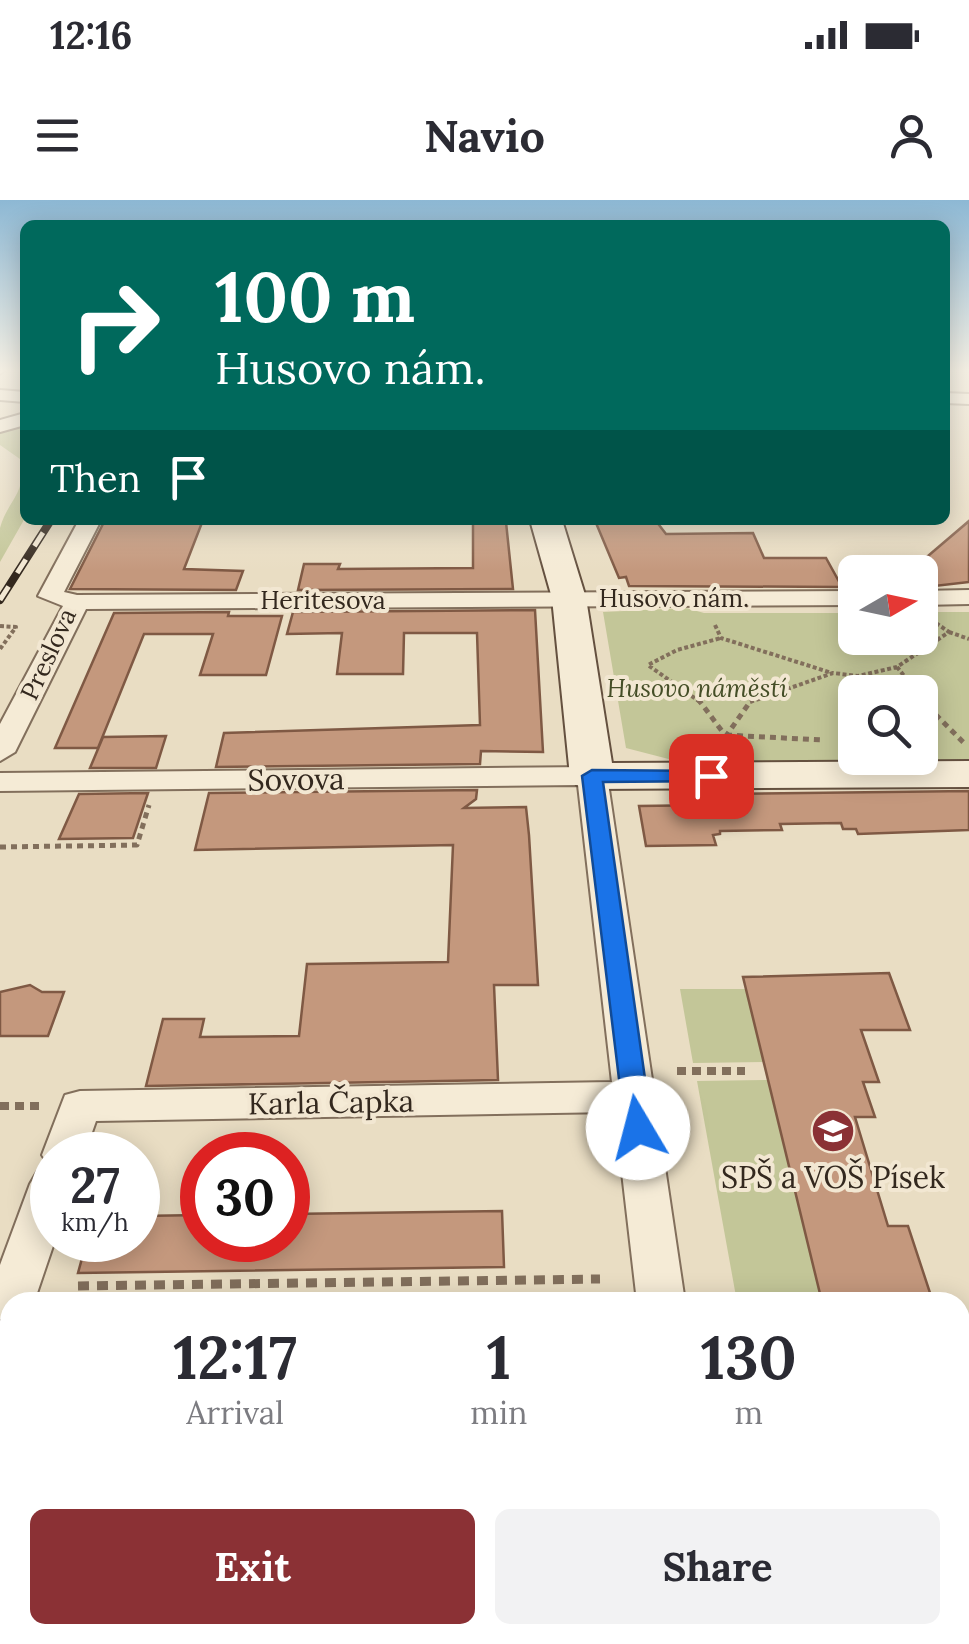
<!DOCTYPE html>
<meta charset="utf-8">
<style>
:root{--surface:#fff;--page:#f2f2f3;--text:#2b2b33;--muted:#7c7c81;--accent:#8b3135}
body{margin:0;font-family:Lora,serif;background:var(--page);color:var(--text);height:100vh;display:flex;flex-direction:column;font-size:38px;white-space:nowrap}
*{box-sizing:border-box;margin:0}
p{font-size:32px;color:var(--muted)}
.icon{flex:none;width:55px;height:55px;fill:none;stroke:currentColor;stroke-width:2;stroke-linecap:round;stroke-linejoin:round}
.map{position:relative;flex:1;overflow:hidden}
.drawer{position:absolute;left:0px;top:1092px;width:970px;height:352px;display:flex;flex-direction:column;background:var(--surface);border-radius:30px 30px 0 0;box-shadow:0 5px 25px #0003}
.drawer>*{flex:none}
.banner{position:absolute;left:20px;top:20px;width:930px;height:305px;border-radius:15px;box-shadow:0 5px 25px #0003;background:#00695c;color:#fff;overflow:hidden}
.needle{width:65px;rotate:81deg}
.buttons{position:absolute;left:838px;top:355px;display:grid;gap:20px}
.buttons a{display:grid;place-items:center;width:100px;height:100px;border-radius:15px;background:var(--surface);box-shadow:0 5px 25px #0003;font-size:50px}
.speed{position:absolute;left:30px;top:932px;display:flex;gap:20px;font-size:50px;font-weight:700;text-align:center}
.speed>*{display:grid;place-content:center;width:130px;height:130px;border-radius:50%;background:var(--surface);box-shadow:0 5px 25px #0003;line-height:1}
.speed small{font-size:25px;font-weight:400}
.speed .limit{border:15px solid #d22;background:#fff;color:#111}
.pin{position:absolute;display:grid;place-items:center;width:85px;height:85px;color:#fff;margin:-42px;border-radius:20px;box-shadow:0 5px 15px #0006}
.me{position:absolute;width:110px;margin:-55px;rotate:352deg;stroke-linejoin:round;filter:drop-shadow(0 0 8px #0008)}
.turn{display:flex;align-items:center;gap:35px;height:210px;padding:0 30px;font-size:45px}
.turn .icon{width:130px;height:130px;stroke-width:2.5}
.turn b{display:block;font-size:70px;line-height:85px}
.then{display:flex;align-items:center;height:95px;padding:0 30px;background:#0003;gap:20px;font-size:38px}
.eta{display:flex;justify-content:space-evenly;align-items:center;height:170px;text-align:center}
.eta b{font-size:60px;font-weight:700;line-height:70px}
.cta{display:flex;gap:20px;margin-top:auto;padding:20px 30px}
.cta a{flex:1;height:115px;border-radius:15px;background:var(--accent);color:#fff;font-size:40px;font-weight:700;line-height:115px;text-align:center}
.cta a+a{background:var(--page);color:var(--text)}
.status{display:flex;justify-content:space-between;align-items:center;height:70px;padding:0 50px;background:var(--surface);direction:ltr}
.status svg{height:28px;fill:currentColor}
header{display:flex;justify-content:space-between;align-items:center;height:130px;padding:0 30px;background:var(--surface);font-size:45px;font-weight:700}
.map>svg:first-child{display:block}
.green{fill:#c3c698;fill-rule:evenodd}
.building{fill:#c4987d;stroke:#7f5944;stroke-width:2.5}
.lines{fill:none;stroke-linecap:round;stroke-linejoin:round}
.lane-casing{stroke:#826f5c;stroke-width:3}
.street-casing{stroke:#826f5c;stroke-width:4}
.secondary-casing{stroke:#64503f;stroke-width:4}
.path-far3{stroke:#826f5c;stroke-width:4;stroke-dasharray:4 2.5;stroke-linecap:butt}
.path-far2{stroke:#826f5c;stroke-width:5;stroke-dasharray:6 5;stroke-linecap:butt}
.path-far1{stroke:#826f5c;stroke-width:8;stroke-dasharray:9 6;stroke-linecap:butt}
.path{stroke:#826f5c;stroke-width:9;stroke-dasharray:11 8;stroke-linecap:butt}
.lane{fill:#f5ebd6;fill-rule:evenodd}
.street{fill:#f5ebd6;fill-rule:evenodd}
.secondary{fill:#f5ebd6;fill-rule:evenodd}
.rail-casing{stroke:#33281e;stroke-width:8}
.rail{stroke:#f2e7d2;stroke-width:5;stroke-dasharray:16;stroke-linecap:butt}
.route{fill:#1a73e8;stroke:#114b97;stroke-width:2.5}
.labels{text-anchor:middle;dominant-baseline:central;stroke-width:8;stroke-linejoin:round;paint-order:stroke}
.far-street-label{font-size:25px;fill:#33281e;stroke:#f2e7d2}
.far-park-label{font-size:25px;font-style:italic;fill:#454e27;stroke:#f2e7d2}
.street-label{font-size:30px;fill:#33281e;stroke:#f2e7d2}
.poi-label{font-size:30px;fill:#33281e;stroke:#f2e7d2}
</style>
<div class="status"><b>12:16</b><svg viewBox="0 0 49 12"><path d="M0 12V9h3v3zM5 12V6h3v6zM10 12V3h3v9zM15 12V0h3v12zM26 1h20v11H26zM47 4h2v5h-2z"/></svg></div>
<header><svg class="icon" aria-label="menu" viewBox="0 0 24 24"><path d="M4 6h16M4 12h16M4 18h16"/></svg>Navio<svg class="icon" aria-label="person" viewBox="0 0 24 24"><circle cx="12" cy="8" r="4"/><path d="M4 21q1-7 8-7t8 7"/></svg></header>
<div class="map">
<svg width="969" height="1444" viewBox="0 0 969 1444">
<rect width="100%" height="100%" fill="#e9ddc3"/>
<!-- green -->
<path class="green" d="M25 227V318L0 362C0 352 0 338 0 328 7 301 29 291 20 259L0 245V232Z
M686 408 704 413H855V438H920V412H969V560L684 563 626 548 603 412ZM855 492H920V558H855Z
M680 789H746L764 862 693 863Z
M768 880 822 1102H737L697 881Z"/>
<!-- building -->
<path class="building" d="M105 320H203L184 369 243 371 236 390 70 389Z
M656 321 666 334 753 333 764 358H826L842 387 629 386 626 377 619 378 596 323Z
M969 321V382L926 387 915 367Z
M473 322H506L513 389 298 390 304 364H340L338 369 473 368Z
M535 410 543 552 481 551 480 564 216 567 224 533 480 525 477 433H404L403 474H337L342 433 287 434 293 412Z
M229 412 228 416H282L266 475H200L213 434H144L98 548H55L114 413Z
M166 536 156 568H90L103 537Z
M477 590 476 599 464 608 526 607 529 635 538 785H494L498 880 146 886 163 819H204L200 837 299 836 307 764 448 762 453 645 195 650 209 593Z
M969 591V630L858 634 856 629H843L841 623 780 624 782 630 720 631V634L713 635 716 645 646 646 639 606 714 605 717 617V594Z
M148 593 133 638 59 639 79 594Z
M889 773 910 830H861L879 882H863L875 917H855L888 1026H908L933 1102H822L743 777Z
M30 785 42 792H64L48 836H0V792Z
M502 1011 504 1067 78 1073 87 1040H138V1016L202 1015V1040H288V1014Z"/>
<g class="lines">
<!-- lane casing -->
<g class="lane-casing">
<path id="lane" d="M0 169H7L0 174Z"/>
</g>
<!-- street casing -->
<g class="street-casing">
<path id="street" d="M0 190 25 192V202L0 200Z
M945 193 969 194V204L945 203Z
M25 213V225L0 232V220Z
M79 320H101L64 392 77 395 855 391V405L86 409 15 552 0 561V524L63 406 38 396Z
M969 390V404L920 405V391Z
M592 567 607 576 685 1102H637L615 912 96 921 84 955H52L55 1040 34 1102H10V1122L0 1119V1065L30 984 37 972 50 967 42 955 65 895 80 891 612 882 578 585 0 591V573Z
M960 1403H969V1444H793L796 1435H960Z
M671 1435H729L730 1444H672Z"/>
</g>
<!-- secondary casing -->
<g class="secondary-casing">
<path id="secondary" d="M530 320H562L586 398 612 563 969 561V587L592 589 577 585 570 576 552 398Z"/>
</g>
<!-- path-far3 -->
<path class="path-far3" d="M715 425 721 438 832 473
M0 426 16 427 0 449
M949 432 969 439
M897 467 917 492
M920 499 923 502
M700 502 648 465 677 450 721 438
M750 502 833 473 858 476 897 467 949 432 936 423"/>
<!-- path-far2 -->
<path class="path-far2" d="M698 499 725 535
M920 499 965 544
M726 535 823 540
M719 546 752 499
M0 647 137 645 149 605"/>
<!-- path-far1 -->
<path class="path-far1" d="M677 871H745
M0 906H44"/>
<!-- path -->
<path class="path" d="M78 1086 600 1079
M250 1435V1439
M57 1444 58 1435"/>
<!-- lane -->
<use href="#lane" class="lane"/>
<!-- street -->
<use href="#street" class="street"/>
<!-- secondary -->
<use href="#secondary" class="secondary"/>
<!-- rail casing -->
<g class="rail-casing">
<path id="rail" d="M0 400 51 320"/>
</g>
<!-- rail -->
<use href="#rail" class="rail"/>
</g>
<!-- sky -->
<linearGradient id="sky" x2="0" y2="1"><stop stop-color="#8db8d4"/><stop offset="0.46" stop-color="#f5f0e4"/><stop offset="1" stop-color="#f5f0e4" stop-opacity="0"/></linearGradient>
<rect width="969" height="371" fill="url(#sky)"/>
<!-- route -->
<path class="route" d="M711 571 718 572V581L603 582 652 928 638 938 625 928 582 576 592 570Z"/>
<!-- icons -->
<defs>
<g id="school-disc" transform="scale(2.25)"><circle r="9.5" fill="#8b3135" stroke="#f2e7d2"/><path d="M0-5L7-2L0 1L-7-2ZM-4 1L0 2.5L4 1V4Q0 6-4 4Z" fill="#fff"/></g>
</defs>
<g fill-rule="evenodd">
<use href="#school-disc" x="833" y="931"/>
</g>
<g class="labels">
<!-- far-street labels -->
<g class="far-street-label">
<text x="674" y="398">Husovo nám.</text>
<text x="323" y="400">Heritesova</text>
<text transform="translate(48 454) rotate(-65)">Preslova</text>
</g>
<!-- far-park labels -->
<g class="far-park-label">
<text x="697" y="488">Husovo náměstí</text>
</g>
<!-- street labels -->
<g class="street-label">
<text transform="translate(296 579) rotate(-1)">Sovova</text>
<text transform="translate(331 902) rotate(-1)">Karla Čapka</text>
</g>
<!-- poi labels -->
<g class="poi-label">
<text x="833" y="977">SPŠ a VOŠ Písek</text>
</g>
</g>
</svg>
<div class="buttons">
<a><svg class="needle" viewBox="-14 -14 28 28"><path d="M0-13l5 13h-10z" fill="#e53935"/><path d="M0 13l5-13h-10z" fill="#7c7c81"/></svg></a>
<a><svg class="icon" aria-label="search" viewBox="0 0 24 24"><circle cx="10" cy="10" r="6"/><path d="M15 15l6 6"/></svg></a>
</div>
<div class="speed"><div>27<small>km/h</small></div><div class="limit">30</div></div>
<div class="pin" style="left:711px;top:576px;background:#d93025"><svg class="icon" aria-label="arrive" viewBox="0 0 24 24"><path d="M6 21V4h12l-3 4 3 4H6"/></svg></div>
<svg class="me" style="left:638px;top:928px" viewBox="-20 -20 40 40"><circle r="19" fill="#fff"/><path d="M0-13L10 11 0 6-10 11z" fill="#1a73e8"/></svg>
<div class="banner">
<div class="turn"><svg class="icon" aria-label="right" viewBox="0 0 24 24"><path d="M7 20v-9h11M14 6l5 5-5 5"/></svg><div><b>100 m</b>Husovo nám.</div></div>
<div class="then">Then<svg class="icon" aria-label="arrive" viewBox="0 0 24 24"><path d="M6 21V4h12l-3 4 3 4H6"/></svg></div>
</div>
<section class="drawer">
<div class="eta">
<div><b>12:17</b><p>Arrival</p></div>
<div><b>1</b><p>min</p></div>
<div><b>130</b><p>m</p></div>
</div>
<div class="cta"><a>Exit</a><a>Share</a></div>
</section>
</div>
